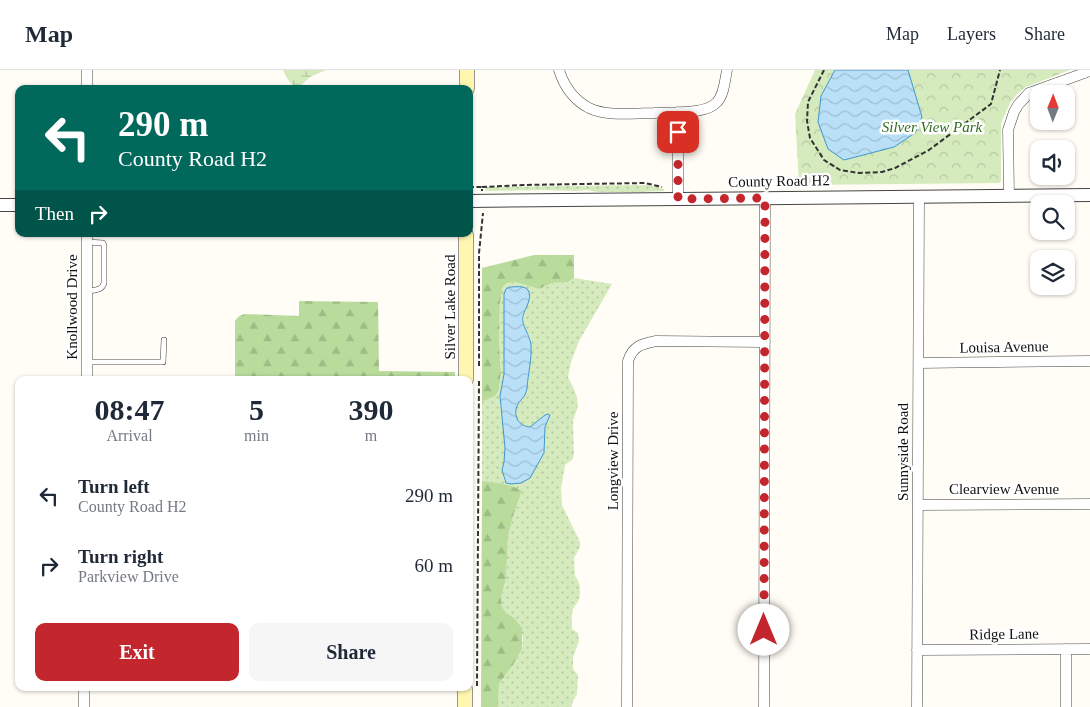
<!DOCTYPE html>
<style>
:root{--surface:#fff;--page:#f6f6f7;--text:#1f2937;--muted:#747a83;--line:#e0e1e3;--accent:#c4262e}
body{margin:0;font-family:"Times New Roman",serif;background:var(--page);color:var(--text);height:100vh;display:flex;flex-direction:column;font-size:19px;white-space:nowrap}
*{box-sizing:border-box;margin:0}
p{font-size:16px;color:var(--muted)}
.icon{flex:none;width:28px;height:28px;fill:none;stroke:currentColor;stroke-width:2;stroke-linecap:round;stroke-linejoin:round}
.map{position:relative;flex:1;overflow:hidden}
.panel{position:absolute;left:15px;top:306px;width:458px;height:315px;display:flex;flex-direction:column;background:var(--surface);border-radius:10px;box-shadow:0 1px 4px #0004}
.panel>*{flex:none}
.banner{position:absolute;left:15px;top:15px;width:458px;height:152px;border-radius:10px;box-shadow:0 1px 4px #0004;background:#00695c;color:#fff;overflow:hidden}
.needle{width:32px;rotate:1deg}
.controls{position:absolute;left:1030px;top:15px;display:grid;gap:10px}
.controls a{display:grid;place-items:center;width:45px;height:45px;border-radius:10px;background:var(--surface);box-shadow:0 1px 4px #0004;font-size:25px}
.pin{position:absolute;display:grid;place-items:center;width:42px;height:42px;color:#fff;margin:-21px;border-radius:10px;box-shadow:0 2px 8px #0006}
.me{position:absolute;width:55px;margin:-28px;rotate:0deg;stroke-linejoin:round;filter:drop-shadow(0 0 4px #0008)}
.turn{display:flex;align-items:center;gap:18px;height:105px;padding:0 20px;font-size:22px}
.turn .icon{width:65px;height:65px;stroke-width:2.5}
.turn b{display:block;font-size:35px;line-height:42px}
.then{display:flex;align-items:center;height:48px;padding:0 20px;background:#0003;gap:10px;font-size:19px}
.eta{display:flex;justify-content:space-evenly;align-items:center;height:85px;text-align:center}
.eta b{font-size:30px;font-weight:600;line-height:35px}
.cta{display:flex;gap:10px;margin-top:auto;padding:10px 20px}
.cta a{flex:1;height:58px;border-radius:10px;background:var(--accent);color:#fff;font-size:20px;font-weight:600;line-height:58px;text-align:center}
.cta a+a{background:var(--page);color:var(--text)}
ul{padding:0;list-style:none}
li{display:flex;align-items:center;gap:15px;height:70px;padding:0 20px}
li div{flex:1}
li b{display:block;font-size:19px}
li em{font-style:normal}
header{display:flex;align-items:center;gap:30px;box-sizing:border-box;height:70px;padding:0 25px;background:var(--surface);border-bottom:1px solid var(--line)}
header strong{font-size:24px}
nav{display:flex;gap:28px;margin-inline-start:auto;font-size:18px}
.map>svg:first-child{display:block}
.grass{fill:url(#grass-dots);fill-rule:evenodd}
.forest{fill:url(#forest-firs)}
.wetland{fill:url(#wetland-marsh)}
.park{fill:url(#park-crowns)}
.water{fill:url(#water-waves);stroke:#3f96cf}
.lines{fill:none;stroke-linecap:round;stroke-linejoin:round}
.service-casing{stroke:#444;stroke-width:6}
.minor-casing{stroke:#444;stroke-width:11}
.tertiary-casing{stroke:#444;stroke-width:14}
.secondary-casing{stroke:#333;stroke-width:15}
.path{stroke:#333;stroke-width:2;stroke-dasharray:5 2.5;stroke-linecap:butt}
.service{stroke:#fff;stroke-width:5}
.minor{stroke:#fff;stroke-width:10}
.tertiary{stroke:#fff;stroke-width:12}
.secondary{stroke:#fff6b0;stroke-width:14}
.route{stroke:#c4262e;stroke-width:9;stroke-dasharray:0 16.2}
.labels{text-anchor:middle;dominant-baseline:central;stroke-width:5;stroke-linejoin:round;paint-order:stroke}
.park-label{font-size:15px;font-style:italic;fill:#2f6b1f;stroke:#fff}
.street-label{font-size:15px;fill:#111;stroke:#fff}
</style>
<header>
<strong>Map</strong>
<nav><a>Map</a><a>Layers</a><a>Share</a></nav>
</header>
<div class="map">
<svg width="1090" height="637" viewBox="0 0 1090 637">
<defs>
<pattern id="grass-dots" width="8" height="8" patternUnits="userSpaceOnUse" patternTransform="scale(1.25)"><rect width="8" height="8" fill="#d5ebbd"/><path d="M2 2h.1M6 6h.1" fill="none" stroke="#b6c8a1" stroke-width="1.8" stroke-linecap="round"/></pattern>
<pattern id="forest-firs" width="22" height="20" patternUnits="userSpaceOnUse" patternTransform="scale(1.25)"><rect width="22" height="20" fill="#b9dc9c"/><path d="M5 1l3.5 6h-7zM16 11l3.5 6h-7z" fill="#9ebc85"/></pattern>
<pattern id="wetland-marsh" width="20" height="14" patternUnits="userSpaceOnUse" patternTransform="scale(1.25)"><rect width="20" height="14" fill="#d5ebbd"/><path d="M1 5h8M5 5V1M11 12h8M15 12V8" fill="none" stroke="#b6c8a1"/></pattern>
<pattern id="park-crowns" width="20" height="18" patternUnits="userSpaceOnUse" patternTransform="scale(1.25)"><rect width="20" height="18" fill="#d5ebbd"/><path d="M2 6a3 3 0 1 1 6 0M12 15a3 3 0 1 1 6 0" fill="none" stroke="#b6c8a1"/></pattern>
<pattern id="water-waves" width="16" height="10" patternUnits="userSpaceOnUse" patternTransform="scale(1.25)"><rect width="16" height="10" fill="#b9e0f7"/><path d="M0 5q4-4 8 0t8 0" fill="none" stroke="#9ebfd3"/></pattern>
</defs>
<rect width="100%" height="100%" fill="#fffdf5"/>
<!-- grass -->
<path class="grass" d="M640 115H649L664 119V121L639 122H598L587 120 576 121 541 120 490 121 485 120V117Z
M574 208 612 214 579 271 571 292 568 307 574 319 577 328 578 336 573 351 574 384 573 389 565 395 561 418 562 435 580 472V477L574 488 575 506C580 511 581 521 579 529 578 533 575 535 573 539 571 545 572 553 572 559L578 563 579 571 573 587V599L578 605 577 624 572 633V637H498L499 614 513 595 522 579 523 567 514 548 506 544 502 537 501 528 506 508 508 467 514 443 522 421C513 414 493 412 482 411V332L495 326 499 320 501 302 499 273 500 233 503 217 507 213 515 212 539 219 552 213 568 212ZM504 224 525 242C523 248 523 255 526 261 527 263 530 265 530 267 531 271 530 276 530 279 530 292 529 305 527 318 526 329 513 335 516 346 517 353 524 356 530 357L545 345 549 348 545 357 544 383 521 413 511 414 504 410C502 398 505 389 505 377 504 363 502 348 500 333V326L504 304Z"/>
<!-- forest -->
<path class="forest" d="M534 185H574V208L568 212 552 213 539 219 515 212 507 213 503 217 500 233 499 273 501 302 499 320 495 326 482 332V198Z
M299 231 378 232 379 301 455 302V310H235V251L238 247 244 244 299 246Z
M482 411C493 412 513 414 522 421L514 443 508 467 506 508 501 528 502 537 506 543 514 548 522 558V579L513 595 499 614 498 637H481Z"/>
<!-- wetland -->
<path class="wetland" d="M283 0H326L310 7 299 17C290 16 287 8 283 0Z"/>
<!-- park -->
<path class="park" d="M815 0H1070L1026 17 1017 24 1010 33 1001 53V110L1000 113 799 115 795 44Z"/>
<!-- water -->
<path class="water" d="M835 0H908L922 47 915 63 894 77 844 90 828 79 818 52 821 26Z
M510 217C515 217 524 215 528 220 533 228 525 238 523 246 521 256 530 264 531 275 532 289 528 304 527 318 525 329 521 328 517 336 513 347 519 356 530 357L545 345 548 344 550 345 545 357 544 383 530 408 521 413 511 414 506 413 502 400 504 392 505 378 500 326 504 304V224L506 219Z"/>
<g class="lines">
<!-- service casing -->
<g class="service-casing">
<path id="service" d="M87 172 103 173 104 175V213C102 221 94 220 87 221
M87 292H163L164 270"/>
</g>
<!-- minor casing -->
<g class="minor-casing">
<path id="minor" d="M559 0C564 16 574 30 589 38 608 47 633 43 654 43 668 42 682 43 696 41 703 40 712 38 717 32 724 25 725 10 727 0
M87 19V0
M678 42V129
M1009 126 1008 60 1014 42 1018 35 1029 23 1090 1
M919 293 1090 291
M87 310V164
M918 435 1090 434
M917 580 1090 579
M84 637V618
M627 637 628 291C633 276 641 274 656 271L765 272
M764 637 765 127
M917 637 919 126
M1066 637V579"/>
</g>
<!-- tertiary casing -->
<g class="tertiary-casing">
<path id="tertiary" d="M469 131 1090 125
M0 135H19"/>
</g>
<!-- secondary casing -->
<g class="secondary-casing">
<path id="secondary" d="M467 19V0
M466 310V164
M465 637V618"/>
</g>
<!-- path -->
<path class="path" d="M824 0 808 32 807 51 810 68 824 90 840 100 859 103 882 102 895 98 929 80 991 34 1000 0
M469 117H482V121
M482 117 523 115 645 113 662 117
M479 296V183L483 143
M477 616 479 310"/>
<!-- service -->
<use href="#service" class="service"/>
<!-- minor -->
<use href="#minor" class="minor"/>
<!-- tertiary -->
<use href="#tertiary" class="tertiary"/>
<!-- secondary -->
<use href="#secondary" class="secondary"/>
</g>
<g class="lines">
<!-- route -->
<path class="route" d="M678 62V129L765 128 764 560"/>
</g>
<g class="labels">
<!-- park labels -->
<g class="park-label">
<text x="932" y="57">Silver View Park</text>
</g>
<!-- street labels -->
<g class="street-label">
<text transform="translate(779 111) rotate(-1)">County Road H2</text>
<text transform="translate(72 237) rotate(-90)">Knollwood Drive</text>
<text transform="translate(450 237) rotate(-90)">Silver Lake Road</text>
<text transform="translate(1004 277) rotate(-1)">Louisa Avenue</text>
<text transform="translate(903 382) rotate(-90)">Sunnyside Road</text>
<text transform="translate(613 391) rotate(-90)">Longview Drive</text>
<text x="1004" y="419">Clearview Avenue</text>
<text transform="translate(1004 564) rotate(-1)">Ridge Lane</text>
</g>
</g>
</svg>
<div class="controls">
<a><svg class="needle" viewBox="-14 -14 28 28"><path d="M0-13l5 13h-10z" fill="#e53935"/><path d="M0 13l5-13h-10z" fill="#747a83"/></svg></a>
<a><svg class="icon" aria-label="sound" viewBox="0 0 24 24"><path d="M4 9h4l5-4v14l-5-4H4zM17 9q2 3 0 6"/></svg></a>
<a><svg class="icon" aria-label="search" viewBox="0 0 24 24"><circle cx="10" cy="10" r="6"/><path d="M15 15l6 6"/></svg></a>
<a><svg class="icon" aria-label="layers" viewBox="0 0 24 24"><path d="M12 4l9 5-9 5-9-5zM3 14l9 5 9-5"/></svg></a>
</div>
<div class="pin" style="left:678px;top:62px;background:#d93025"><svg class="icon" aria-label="arrive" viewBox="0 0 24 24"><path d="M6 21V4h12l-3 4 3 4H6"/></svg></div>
<svg class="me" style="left:764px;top:560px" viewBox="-20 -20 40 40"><circle r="19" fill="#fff"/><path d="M0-13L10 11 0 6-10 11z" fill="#c4262e"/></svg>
<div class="banner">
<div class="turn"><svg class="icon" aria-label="left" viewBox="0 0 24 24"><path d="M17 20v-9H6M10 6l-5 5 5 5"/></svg><div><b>290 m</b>County Road H2</div></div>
<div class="then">Then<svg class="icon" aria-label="right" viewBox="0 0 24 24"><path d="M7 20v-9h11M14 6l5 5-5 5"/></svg></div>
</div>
<section class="panel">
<div class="eta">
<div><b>08:47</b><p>Arrival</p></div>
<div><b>5</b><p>min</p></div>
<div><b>390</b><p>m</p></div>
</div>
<ul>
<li><svg class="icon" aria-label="left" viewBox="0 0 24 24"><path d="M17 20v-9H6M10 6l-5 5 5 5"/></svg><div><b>Turn left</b><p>County Road H2</p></div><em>290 m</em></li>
<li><svg class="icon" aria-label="right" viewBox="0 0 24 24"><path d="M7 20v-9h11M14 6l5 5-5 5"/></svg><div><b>Turn right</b><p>Parkview Drive</p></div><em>60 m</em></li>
</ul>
<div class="cta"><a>Exit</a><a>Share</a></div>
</section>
</div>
